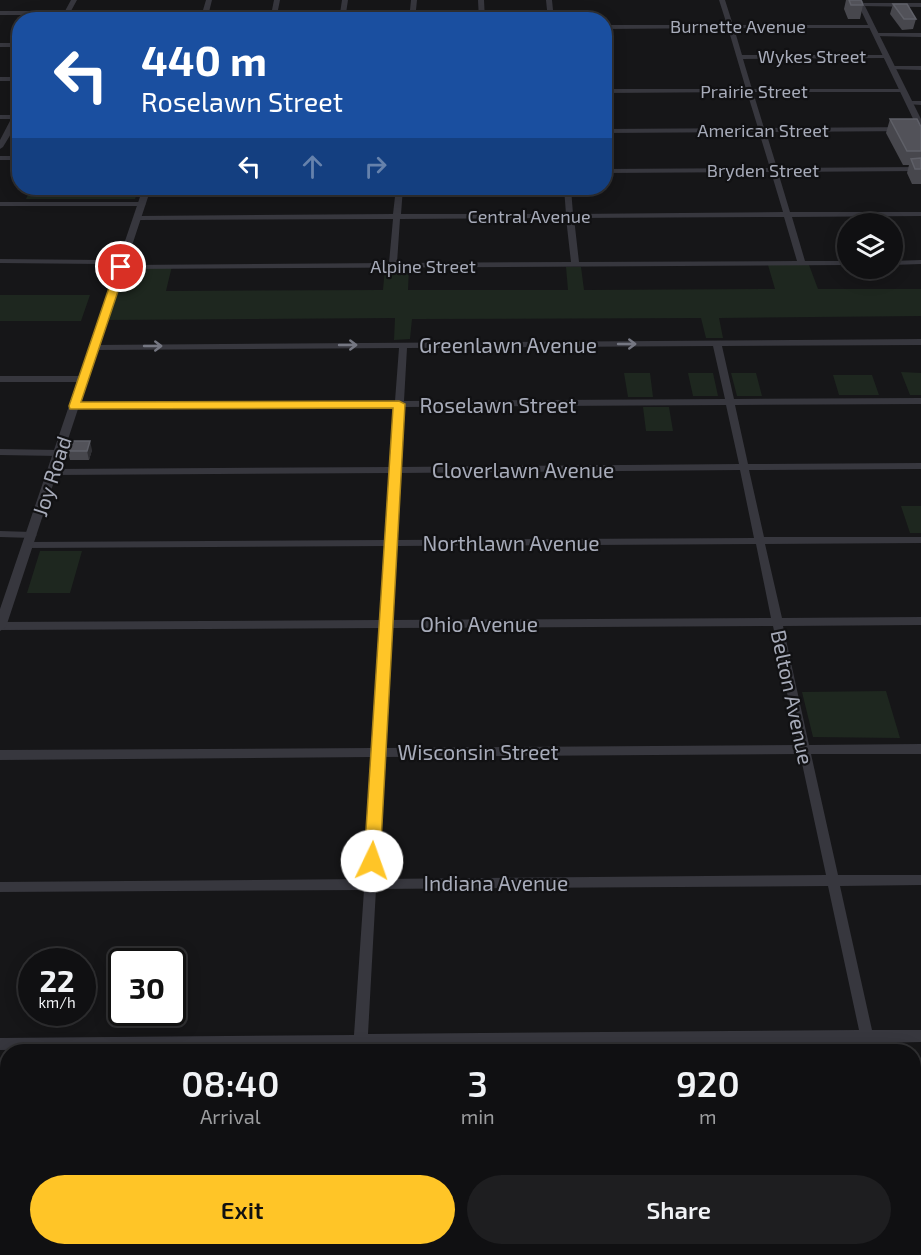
<!DOCTYPE html>
<style>
:root{--surface:#101012;--page:#1e1e20;--text:#f1f3f6;--muted:#9c9d9f;--line:#303032;--accent:#ffc527}
body{margin:0;font-family:"Exo 2",sans-serif;background:var(--page);color:var(--text);height:100vh;display:flex;flex-direction:column;font-size:22px;white-space:nowrap}
*{box-sizing:border-box;margin:0}
p{font-size:20px;color:var(--muted)}
.icon{flex:none;width:33px;height:33px;fill:none;stroke:currentColor;stroke-width:2;stroke-linecap:round;stroke-linejoin:round}
.map{position:relative;flex:1;overflow:hidden}
.side{position:absolute;left:0px;top:1044px;width:921px;height:212px;display:flex;flex-direction:column;background:var(--surface);border-radius:24px 24px 0 0;box-shadow:0 3px 15px #0003,0 0 0 2px var(--line)}
.side>*{flex:none}
.guide{position:absolute;left:12px;top:12px;width:600px;height:183px;border-radius:24px;box-shadow:0 3px 15px #0003,0 0 0 2px var(--line);background:#1a4fa0;color:#fff;overflow:hidden}
.controls{position:absolute;left:837px;top:213px;display:grid;gap:12px}
.controls a{display:grid;place-items:center;width:66px;height:66px;border-radius:50%;background:var(--surface);box-shadow:0 3px 15px #0003,0 0 0 2px var(--line);font-size:30px}
.speed{position:absolute;left:18px;top:948px;display:flex;gap:12px;font-size:30px;font-weight:700;text-align:center}
.speed>*{display:grid;place-content:center;width:78px;height:78px;border-radius:50%;background:var(--surface);box-shadow:0 3px 15px #0003,0 0 0 2px var(--line);line-height:1}
.speed small{font-size:15px;font-weight:400}
.speed .limit{border:3px solid #111;border-radius:9px;background:#fff;color:#111}
.pin{position:absolute;display:grid;place-items:center;width:51px;height:51px;color:#fff;margin:-26px;border:3px solid #fff;border-radius:50%;box-shadow:0 2px 6px #0007}
.me{position:absolute;width:66px;margin:-33px;rotate:3deg;stroke-linejoin:round;filter:drop-shadow(0 0 4px #0008)}
.turn{display:flex;align-items:center;gap:21px;height:126px;padding:0 30px;font-size:27px}
.turn .icon{width:78px;height:78px;stroke-width:2.5}
.turn b{display:block;font-size:42px;line-height:51px}
.lanes{display:flex;align-items:center;height:57px;padding:0 30px;background:#0003;justify-content:center;gap:30px;direction:ltr}
.lanes .off{opacity:.35}
.eta{display:flex;justify-content:space-evenly;align-items:center;height:102px;text-align:center}
.eta b{font-size:36px;font-weight:600;line-height:42px}
.action{display:flex;gap:12px;margin-top:auto;padding:12px 30px}
.action a{flex:1;height:69px;border-radius:36px;background:var(--accent);color:#111;font-size:24px;font-weight:600;line-height:69px;text-align:center}
.action a+a{background:var(--page);color:var(--text)}
.map>svg:first-child{display:block}
.green{fill:#1e271f}
.lines{fill:none;stroke-linecap:round;stroke-linejoin:round}
.minor{fill:#37373e;fill-rule:evenodd}
.tertiary{fill:#37373e;fill-rule:evenodd}
.wall{fill:#47474d}
.shaded-wall{fill:#2f2f33}
.building{fill:#525259;stroke:#5f6068;stroke-width:1.5}
.oneway{stroke:#757782}
.route{fill:#ffc527;stroke:#a68019;stroke-width:1.5}
.labels{text-anchor:middle;dominant-baseline:central;stroke-width:4.5;stroke-linejoin:round;paint-order:stroke}
.far-street-label{font-size:18px;fill:#a7abb9;stroke:#111113}
.street-label{font-size:21px;fill:#a7abb9;stroke:#111113}
</style>
<div class="map">
<svg width="921" height="1255" viewBox="0 0 921 1255">
<rect width="100%" height="100%" fill="#161618"/>
<!-- green -->
<path class="green" d="M31 188H139L135 199H26Z
M768 265H809L818 289H921V316L719 318 723 338H706L701 318 412 319 410 339 394 340 395 318 103 320 121 267 172 266 166 291 383 290 385 268H409L408 290H568L566 267H581L584 290 775 289Z
M0 295H90L81 321H0Z
M901 372 921 373V395H910Z
M624 373H650L653 397H628Z
M688 373H713L718 396H693Z
M731 373H756L762 396H737Z
M833 375H872L879 395H839Z
M643 407H669L673 431H646Z
M901 506H921V533H910Z
M40 551H82L70 593H27Z
M886 691 900 738 813 737 802 692Z
M914 1131H921V1196L914 1195Z"/>
<g class="lines">
<!-- minor -->
<path class="minor" d="M71 0H77L71 11H205L208 13 205 15H70L66 20 62 18 64 15H0V11H65Z
M274 0H280L276 20H270Z
M342 0H348L345 20H339Z
M411 0H417L415 20H409Z
M478 0H484L485 20H479Z
M546 0H552L554 20H548Z
M719 0H725L733 25H874V27L872 28H734L742 55H888V57L886 58 743 59 752 89H905L906 90 903 92H753L764 128 921 127V131L766 132 777 168 921 167V171L778 172 790 212H921V216L792 217 805 261H848V265L128 269 103 264 0 263V259L103 260 128 265 389 263 393 219 137 220 133 218 137 216 393 214 396 188H403L401 214H566L564 188H571L573 214 783 212 771 172 604 173V169L770 168 759 132 604 133V129L758 128 747 92 604 93V89H746L728 28 604 29V25H727ZM784 217 797 261 579 262 574 218ZM566 218 571 262 397 263 400 219Z
M862 3H921V7L860 6V4Z
M876 33H921V37L874 36V34Z
M0 43H20V47H0Z
M892 66H921V70L890 69 889 68Z
M0 77H20V81H0Z
M909 101H921V105L907 104V102Z
M20 107V119L3 147 0 149V140L11 119H0V115H13Z
M0 156H20V160H0Z
M0 202H142L146 204 142 206H0Z
M921 260V264L892 265V261Z
M921 339V345L722 346 734 399 921 398V404L735 405 748 464 921 463V469L749 470 764 537H921V543L765 544 782 618 921 617V625L783 626 809 745 921 744V754H811L838 875H921V885L840 886 872 1030H921V1042L875 1043 877 1052H863L861 1043 367 1047V1052H353V1047L0 1050V1038L354 1035 364 890 0 892V882L364 879 372 757 0 760V750L373 748 381 628 0 630V622L381 620 386 546 28 548 23 545 28 542 386 540 391 473 53 475 48 472 53 469 391 467 395 407 74 409 70 406 74 403 395 401 399 348 95 350 92 349V345ZM713 346 725 399 404 401 407 348ZM726 405 739 464 400 467 404 407ZM740 470 754 538 396 540 400 473ZM756 544 771 618 391 620 396 546ZM773 626 798 745 384 748 391 628ZM800 754 826 875 377 879 384 757ZM828 886 859 1030 368 1034 376 889Z
M0 376H83L87 379 83 382H0Z
M0 449 59 450 64 453 59 456 0 455Z
M0 531 32 532 37 535 32 538 0 537Z
M914 1241 917 1243 921 1255H906L904 1248H914Z
M339 1248H355V1255H339Z"/>
<!-- tertiary -->
<path class="tertiary" d="M206 0H212L207 20H200Z
M856 0H862L921 119V129L917 127Z
M143 188H151L6 627 0 631V609Z
M921 1215V1233L914 1232V1216Z
M8 1226V1244L0 1245V1227Z"/>
</g>
<!-- wall -->
<path class="wall" d="M846 0H861L863 5 860 19H848L844 9Z
M893 4 916 19 913 29 902 30 890 14Z
M890 119 921 127V184H912L907 173 909 165H903L886 133Z
M92 450 89 460H70L68 451Z"/>
<!-- shaded-wall -->
<path class="shaded-wall" d="M90 441 92 450 89 460 87 451Z"/>
<!-- building -->
<path class="building" d="M849 0H861L863 5H851Z
M893 4H907L916 19H904Z
M890 119H917L921 127V151H907Z
M921 158V169H915L911 159Z
M71 441H90L87 451H68Z"/>
<!-- one-way arrows -->
<defs><path id="oneway-shaft" d="M-6 0H5M1.5-3L5.5 0L1.5 3" fill="none" stroke-width="1.6" stroke-linecap="round" stroke-linejoin="round" transform="scale(1.5)"/></defs>
<g class="oneway">
<use href="#oneway-shaft" transform="translate(627 344)"/>
<use href="#oneway-shaft" transform="translate(348 345)"/>
<use href="#oneway-shaft" transform="translate(153 346)"/>
</g>
<!-- route -->
<path class="route" d="M121 264 126 267 81 402 399 401 405 404 380 861 378 865 372 867 367 865 364 861 393 408 70 409 69 406 116 267Z"/>
<g class="labels">
<!-- far-street labels -->
<g class="far-street-label">
<text x="738" y="26">Burnette Avenue</text>
<text x="812" y="56">Wykes Street</text>
<text x="754" y="91">Prairie Street</text>
<text x="763" y="130">American Street</text>
<text x="763" y="170">Bryden Street</text>
<text x="529" y="216">Central Avenue</text>
<text x="423" y="266">Alpine Street</text>
</g>
<!-- street labels -->
<g class="street-label">
<text x="508" y="344">Greenlawn Avenue</text>
<text x="498" y="404">Roselawn Street</text>
<text x="523" y="469">Cloverlawn Avenue</text>
<text transform="translate(51 476) rotate(-72)">Joy Road</text>
<text x="511" y="542">Northlawn Avenue</text>
<text x="479" y="623">Ohio Avenue</text>
<text transform="translate(793 697) rotate(78)">Belton Avenue</text>
<text x="478" y="751">Wisconsin Street</text>
<text x="496" y="882">Indiana Avenue</text>
</g>
</g>
</svg>
<div class="controls">
<a><svg class="icon" aria-label="layers" viewBox="0 0 24 24"><path d="M12 4l9 5-9 5-9-5zM3 14l9 5 9-5"/></svg></a>
</div>
<div class="speed"><div>22<small>km/h</small></div><div class="limit">30</div></div>
<div class="pin" style="left:121px;top:267px;background:#d93025"><svg class="icon" aria-label="arrive" viewBox="0 0 24 24"><path d="M6 21V4h12l-3 4 3 4H6"/></svg></div>
<svg class="me" style="left:372px;top:861px" viewBox="-20 -20 40 40"><circle r="19" fill="#fff"/><path d="M0-13L10 11 0 6-10 11z" fill="#ffc527"/></svg>
<div class="guide">
<div class="turn"><svg class="icon" aria-label="left" viewBox="0 0 24 24"><path d="M17 20v-9H6M10 6l-5 5 5 5"/></svg><div><b>440 m</b>Roselawn Street</div></div>
<div class="lanes"><svg class="icon" aria-label="left" viewBox="0 0 24 24"><path d="M17 20v-9H6M10 6l-5 5 5 5"/></svg><svg class="icon off" aria-label="ahead" viewBox="0 0 24 24"><path d="M12 20V5M6 11l6-6 6 6"/></svg><svg class="icon off" aria-label="right" viewBox="0 0 24 24"><path d="M7 20v-9h11M14 6l5 5-5 5"/></svg></div>
</div>
<section class="side">
<div class="eta">
<div><b>08:40</b><p>Arrival</p></div>
<div><b>3</b><p>min</p></div>
<div><b>920</b><p>m</p></div>
</div>
<div class="action"><a>Exit</a><a>Share</a></div>
</section>
</div>
